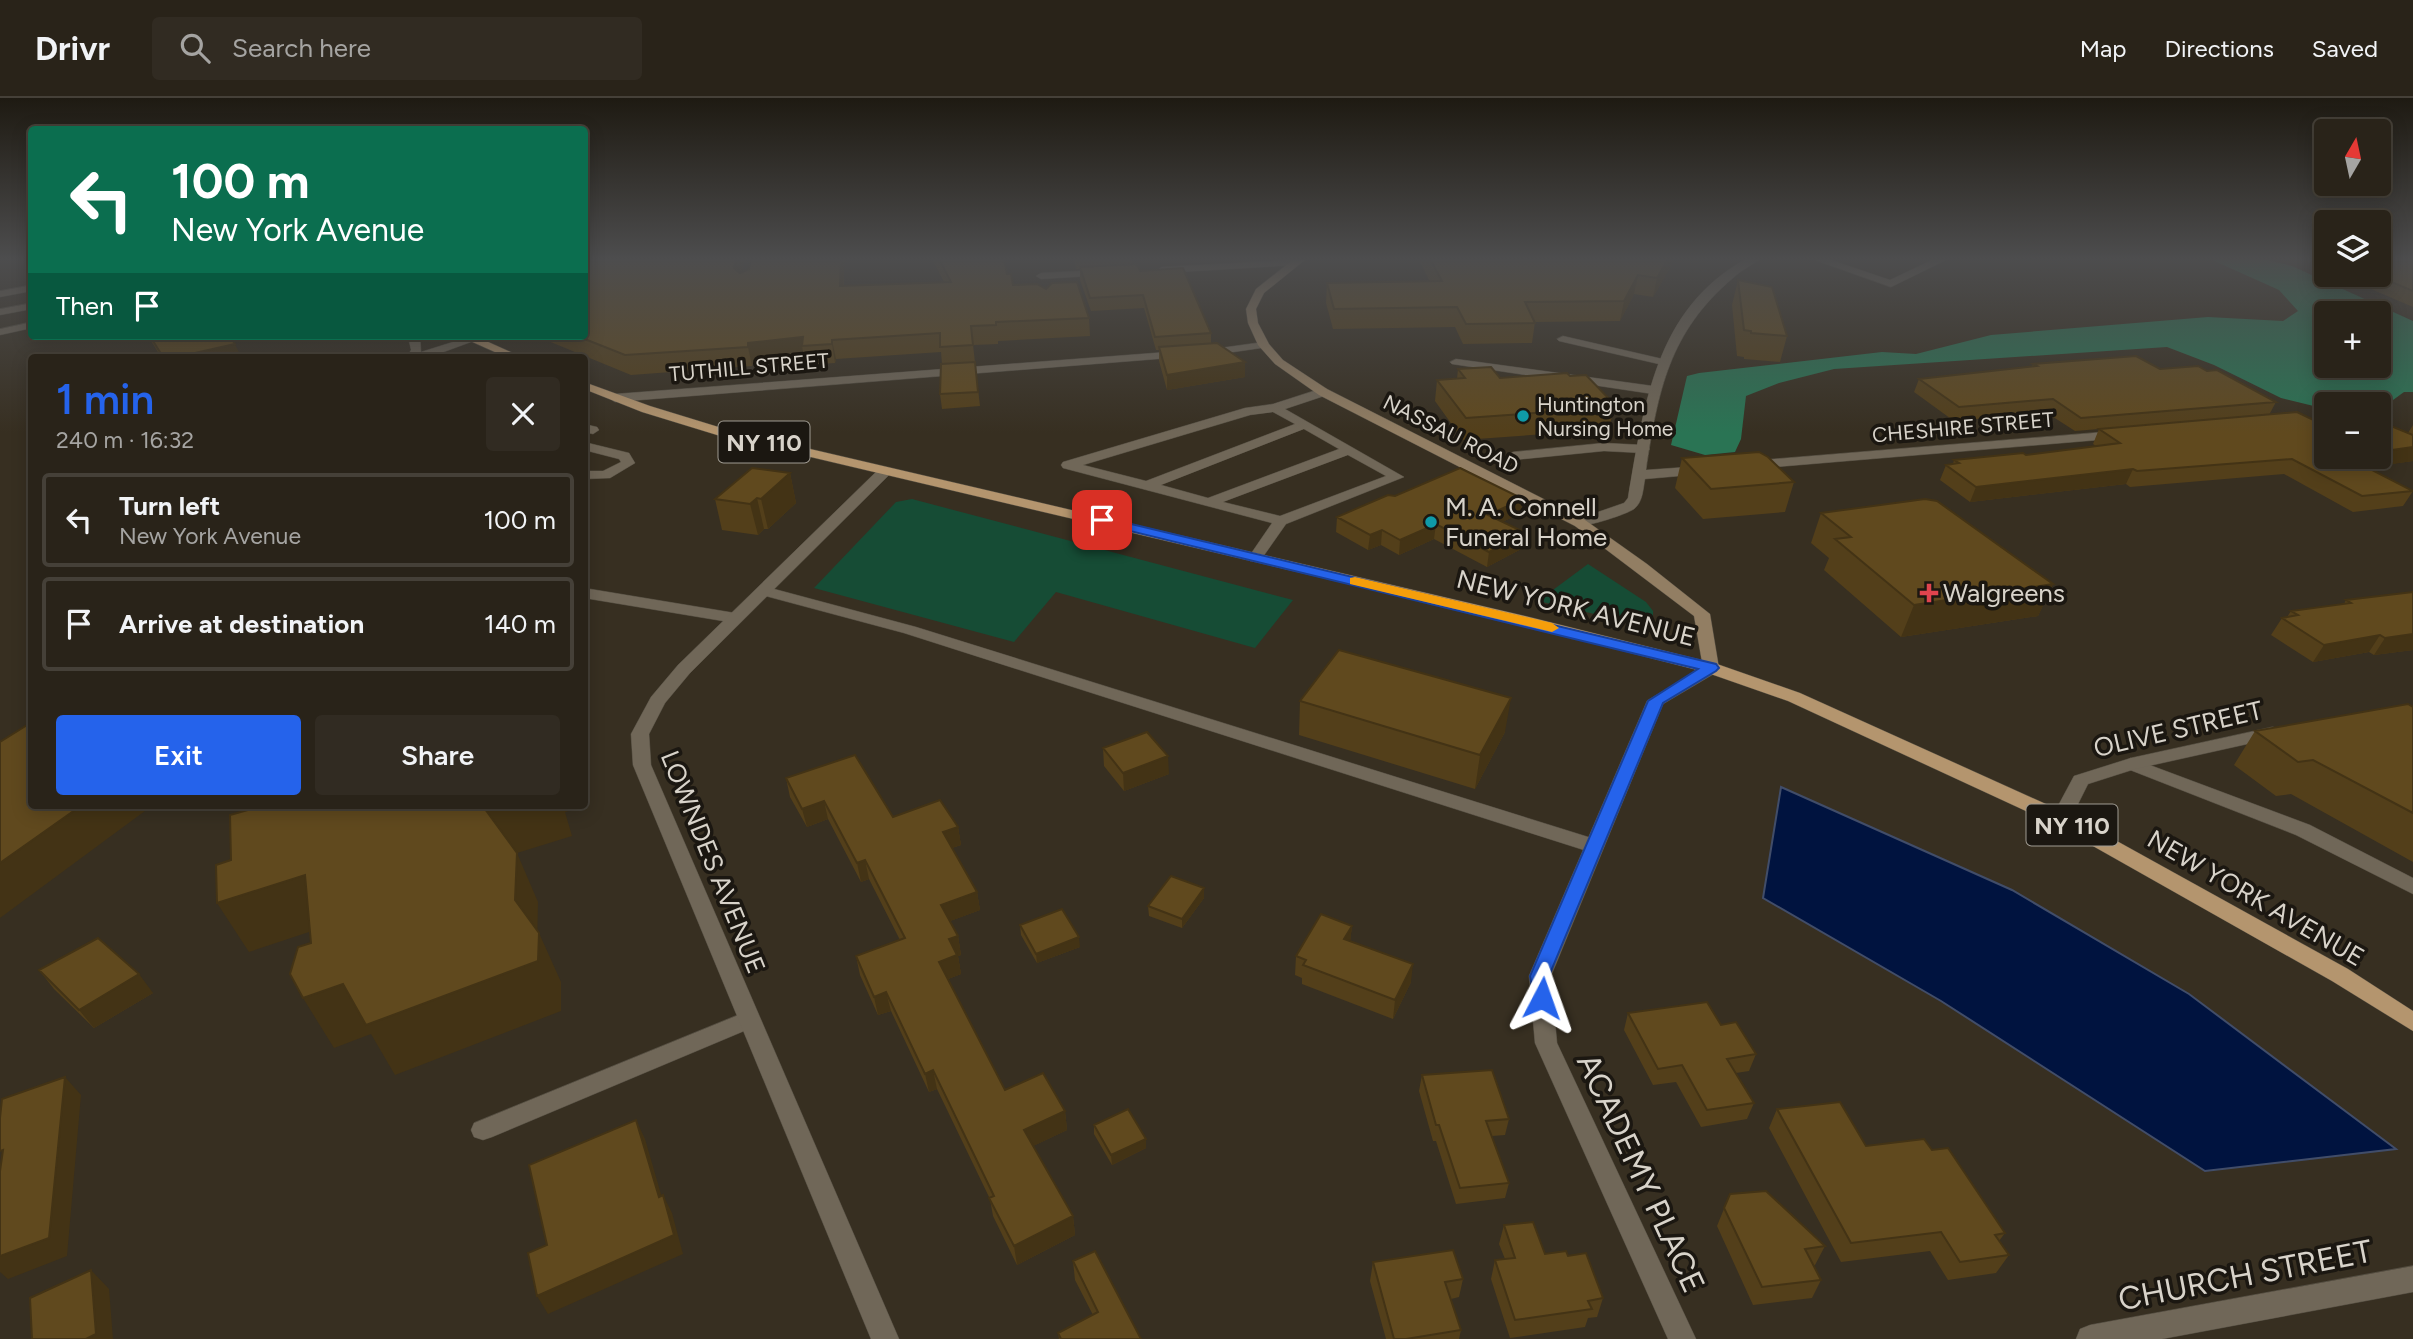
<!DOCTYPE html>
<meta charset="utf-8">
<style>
:root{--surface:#292319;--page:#312b22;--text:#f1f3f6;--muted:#a5a4a2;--line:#454038;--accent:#2563eb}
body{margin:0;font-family:Figtree,sans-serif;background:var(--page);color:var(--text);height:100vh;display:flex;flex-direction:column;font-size:26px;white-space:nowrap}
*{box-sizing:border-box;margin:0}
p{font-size:23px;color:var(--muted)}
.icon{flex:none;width:38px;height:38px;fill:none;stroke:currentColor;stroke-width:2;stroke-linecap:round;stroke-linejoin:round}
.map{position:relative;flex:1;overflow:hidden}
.panel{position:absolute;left:28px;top:256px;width:560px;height:455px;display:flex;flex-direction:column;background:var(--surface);border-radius:7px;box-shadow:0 4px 18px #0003,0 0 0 2px var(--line)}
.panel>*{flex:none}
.guide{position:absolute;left:28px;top:28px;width:560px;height:214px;border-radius:7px;box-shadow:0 4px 18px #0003,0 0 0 2px var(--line);background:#0b6e4f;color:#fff;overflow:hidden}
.needle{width:46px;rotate:9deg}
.controls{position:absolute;left:2314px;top:21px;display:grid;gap:14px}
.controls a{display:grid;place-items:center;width:77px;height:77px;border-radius:7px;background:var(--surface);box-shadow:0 4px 18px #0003,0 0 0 2px var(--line);font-size:35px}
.pin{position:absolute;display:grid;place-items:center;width:60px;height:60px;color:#fff;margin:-30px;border-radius:14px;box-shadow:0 4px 10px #0006}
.me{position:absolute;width:77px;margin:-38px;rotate:4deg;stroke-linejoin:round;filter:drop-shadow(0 0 5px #0008)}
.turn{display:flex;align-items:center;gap:24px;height:147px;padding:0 28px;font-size:32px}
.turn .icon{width:91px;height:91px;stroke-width:2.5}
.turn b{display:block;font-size:49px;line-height:60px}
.then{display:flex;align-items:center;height:66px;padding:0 28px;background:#0003;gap:14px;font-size:26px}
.round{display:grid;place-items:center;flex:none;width:74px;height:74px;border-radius:7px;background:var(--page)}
.head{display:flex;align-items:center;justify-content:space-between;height:119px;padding:0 28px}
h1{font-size:42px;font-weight:600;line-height:52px;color:var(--accent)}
.primary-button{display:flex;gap:14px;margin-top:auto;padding:14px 28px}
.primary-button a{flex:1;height:80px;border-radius:7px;background:var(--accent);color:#fff;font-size:28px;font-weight:600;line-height:80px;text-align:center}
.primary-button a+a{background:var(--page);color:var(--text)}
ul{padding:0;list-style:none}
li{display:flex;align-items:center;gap:21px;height:94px;margin:0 14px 10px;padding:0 14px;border:4px solid var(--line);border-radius:7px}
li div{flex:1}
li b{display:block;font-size:26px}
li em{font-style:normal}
header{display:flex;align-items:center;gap:42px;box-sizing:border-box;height:98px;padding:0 35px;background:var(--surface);border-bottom:2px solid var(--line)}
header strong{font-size:33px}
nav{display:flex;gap:38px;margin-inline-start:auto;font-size:24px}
.search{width:490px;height:63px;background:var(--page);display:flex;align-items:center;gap:18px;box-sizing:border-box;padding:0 24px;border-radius:7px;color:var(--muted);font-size:26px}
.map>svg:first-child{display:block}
.green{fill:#164c35}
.forest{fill:#2a7454;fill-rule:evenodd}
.water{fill:#00133f;stroke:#414d69;stroke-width:2}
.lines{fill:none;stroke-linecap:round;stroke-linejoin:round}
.lane-casing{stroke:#524c40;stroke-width:1}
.street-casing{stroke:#524c40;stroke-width:1}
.secondary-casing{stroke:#524c40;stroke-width:1}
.primary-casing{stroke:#524c40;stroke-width:1}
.lane{fill:#706758;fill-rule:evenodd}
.street{fill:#706758;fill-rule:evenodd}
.secondary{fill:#927e63;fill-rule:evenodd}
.primary{fill:#b4956e;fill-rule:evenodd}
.wall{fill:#533f1a}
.shaded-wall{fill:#433315}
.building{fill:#60491e;stroke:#433315;stroke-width:2}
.route{fill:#2563eb;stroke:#184099;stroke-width:2}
.slow{fill:#f59e0b}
.culture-dot{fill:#0f9aa8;stroke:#1b1711;stroke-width:2.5}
.health-dot{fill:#e0444e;stroke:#1b1711;stroke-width:2.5}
.labels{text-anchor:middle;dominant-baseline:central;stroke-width:7;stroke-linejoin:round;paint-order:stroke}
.far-street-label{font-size:21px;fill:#d8d3ca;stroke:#1b1711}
.far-poi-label{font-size:21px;fill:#d8d3ca;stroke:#1b1711;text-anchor:start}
.shield{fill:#1b1711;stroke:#9f9b92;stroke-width:2}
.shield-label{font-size:24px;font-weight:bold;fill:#d8d3ca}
.poi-label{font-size:26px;fill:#d8d3ca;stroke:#1b1711;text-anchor:start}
.street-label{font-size:26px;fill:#d8d3ca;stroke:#1b1711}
.near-street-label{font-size:32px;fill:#d8d3ca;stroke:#1b1711}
</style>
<header>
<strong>Drivr</strong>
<div class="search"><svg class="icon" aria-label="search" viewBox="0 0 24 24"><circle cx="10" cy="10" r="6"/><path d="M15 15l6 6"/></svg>Search here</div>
<nav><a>Map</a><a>Directions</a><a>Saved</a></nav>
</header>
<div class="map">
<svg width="2413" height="1241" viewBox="0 0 2413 1241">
<rect width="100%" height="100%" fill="#372f21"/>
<!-- green -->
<path class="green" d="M912 401 1293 502 1255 550 1056 494 1014 544 814 490 896 404Z
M1588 466 1646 504 1653 513V519L1638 526 1538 503Z"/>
<!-- forest -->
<path class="forest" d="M2210 161H2263L2292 168 2413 223V294H2404L2378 313V306H2326V311L2281 300 2214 267 2167 249 1834 271 1779 285 1746 298 1741 341 1735 354 1705 357 1671 347 1687 278 1699 275 1882 254 1916 256 1991 237 2208 219 2283 223 2298 213 2279 192ZM2326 215H2378V268H2326Z"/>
<!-- water -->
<path class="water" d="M1781 689 2012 792 2189 896 2396 1051 2205 1073 1941 903 1763 800Z"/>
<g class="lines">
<!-- lane casing -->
<g class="lane-casing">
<path id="lane" d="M1812 161H1828L1890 182 1934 161H1948L1891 189Z
M32 187V193L0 199V193Z
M32 205V211L0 217V211Z
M408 238H420L421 254 472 238 479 241 430 259H407L411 252Z
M1563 238 1667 262 1669 264 1663 267 1559 243 1557 241Z
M503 251 509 254 507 256 480 259Z
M1456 261 1653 288 1659 292 1653 296 1452 266 1450 264Z
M1323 290 1327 291V297L1285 311 1404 379 1286 426 1260 463H1250L1248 460 1272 425 1063 370 1061 367 1063 364 1245 310 1273 306ZM1273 314 1295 326 1146 383 1083 367 1250 317ZM1304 331 1339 351 1208 400 1161 387ZM1348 357 1386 378 1280 418 1223 404Z
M584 326 597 329 599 332 593 336 584 334Z
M584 344 629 355 635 365 610 380 584 381V373H603L621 364 619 361 584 352Z
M1604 345 1643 347 1650 351 1643 355 1604 353 1513 362 1506 358 1513 354Z
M763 488 916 529 1601 743 1604 748 1601 753H1587L904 535 758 496 755 493Z
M584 490 735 515 743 520 735 525 584 500Z
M2131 660 2310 727 2413 780V796L2296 737 2125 670 2122 666Z
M748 913 756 916 759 922 756 928 492 1039 483 1042 474 1039 471 1032 474 1025Z"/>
</g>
<!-- street casing -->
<g class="street-casing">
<path id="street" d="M1746 161H1760C1751 168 1741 172 1733 180 1669 234 1658 293 1646 372L1702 368 1709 372 1702 376 1645 381C1643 391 1643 404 1634 411 1625 417 1584 430 1575 428V422L1624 405 1628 400C1644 308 1655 211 1746 161Z
M1294 162 1299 165 1297 167 1162 175 1157 172 1162 169Z
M1102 172 1106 173V177L1041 181 1036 178 1041 175Z
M32 224V230L0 237V231Z
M1264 244 1268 245V249L1220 256 615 304 609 300 615 296 1220 250Z
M2117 333 2123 337 2122 340 1751 371 1744 367 1751 363Z
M884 370 889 371V377L690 575 665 605 649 636 651 667 899 1241H871L633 667 631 636 651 599 678 567 879 371Z
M1711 565 1719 570 1717 574 1663 606 1551 878 1557 945 1696 1241H1668L1535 945 1529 878 1647 603Z
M2273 629 2279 631 2282 635 2279 639 2135 671 2088 686 2068 726H2054L2051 721 2074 678 2131 660Z
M2413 1168V1194L2162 1241H2076L2080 1231 2090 1227Z"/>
</g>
<!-- secondary casing -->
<g class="secondary-casing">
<path id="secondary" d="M1294 161H1306L1264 195 1256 211 1258 225 1269 246 1283 262 1327 291 1585 422 1647 466 1710 516 1719 570 1717 574 1711 575 1703 570 1694 518 1575 428 1319 297 1275 266 1258 247 1248 225 1246 211 1256 191Z"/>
</g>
<!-- primary casing -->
<g class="primary-casing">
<path id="primary" d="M459 238H475L522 259H506Z
M584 284 650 308 725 331 1529 519 1717 566 1800 595 2068 716 2348 871 2413 913V933L2332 883 2054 726 1788 603 1705 574 1527 528 717 337 642 314 584 291Z"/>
</g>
<!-- lane -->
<use href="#lane" class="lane"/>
<!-- street -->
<use href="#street" class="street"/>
<!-- secondary -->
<use href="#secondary" class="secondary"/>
<!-- primary -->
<use href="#primary" class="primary"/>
</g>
<!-- wall -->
<path class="wall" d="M584 161H745L741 175 844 171V188L944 184 932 161H1004L1007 176 1013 187 1089 220 1090 238 998 243V246L973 247 980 308 942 311 940 296 942 266 941 254 836 261 835 265 806 267 804 259 753 264 752 268 631 277 536 238H584Z
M1074 161H1132V167L1211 235V245L1245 264V279L1167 292 1159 263V252H1156L1144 210 1091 213 1080 182V171H1076Z
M1420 161H1673L1671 168 1653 199 1634 196 1620 223 1535 224 1532 245 1463 246 1455 229 1333 231 1326 205 1327 185 1430 184 1420 164Z
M2302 161H2326V171Z
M2413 161V209L2338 177H2378Z
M1738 182 1787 238 1780 264 1744 261V259L1737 258 1732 207Z
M148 238H230L241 259H161Z
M2033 266 2160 271 2276 304 2269 317 2326 359 2408 335 2413 327V363L2367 369 2413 393 2403 408 2353 414 2284 376 2130 389 2126 386 1970 404 1940 382 1946 367 1953 366 1954 362 2026 357 2096 348 2093 346 2099 331 2075 333 2047 315 1954 323 1914 294 1919 281 2032 269Z
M1458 271 1500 280 1570 278 1614 306 1610 328 1587 330V333L1463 342 1435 303 1437 282 1457 281Z
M1682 360 1794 384 1785 414 1703 421 1675 390Z
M790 375 796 405 768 431H764L758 437 722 432 715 401Z
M1395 398 1523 401 1521 415 1502 424 1523 450 1487 469 1434 441 1399 457 1381 447 1368 452 1336 434 1337 419Z
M1821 415 2053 486 2038 518 1901 539 1824 472 1829 460 1811 445Z
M2413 494V552L2374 557 2369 554 2313 564 2271 537 2282 520 2287 519 2291 513 2344 506 2346 502Z
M1300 603 1505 634 1475 691 1299 637Z
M2413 609V764L2291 696 2276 698 2234 667 2255 633Z
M1103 650 1169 676 1124 693 1104 668Z
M786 680 893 719 958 729 961 747 952 750 977 794 980 812 950 823 958 838 961 857 958 858 961 876 948 881 1005 992 1065 1013 1067 1032 1033 1048 1073 1118 1075 1137 1017 1167 993 1118 990 1101 937 991 929 994 891 913 878 917 860 877 856 858 900 842 869 781 861 784 828 721 807 729 790 699Z
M1204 790V800L1182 830 1149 818 1148 808Z
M1020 827 1080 849 1037 865 1021 837Z
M1352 828 1350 843 1411 884 1393 921 1302 886V880L1295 877 1296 858Z
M39 872 153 895 94 930 54 891Z
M1628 915 1721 927 1756 956 1749 973 1736 975 1754 1005 1747 1021 1701 1029 1676 984 1653 987 1624 932Z
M1422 977 1509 1021 1505 1037 1492 1038 1509 1085 1505 1100 1456 1106 1436 1043H1433L1419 993Z
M1777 1011 1866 1048 1932 1052 2005 1135 1999 1143 2009 1157 1996 1175 1948 1182 1930 1153 1841 1164 1769 1030Z
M1094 1027 1146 1041V1050L1112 1067 1094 1036Z
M1730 1096 1825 1148 1815 1167H1814L1821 1182 1812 1200 1753 1207 1717 1128Z
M1504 1127 1545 1156 1568 1158 1603 1200 1597 1219 1588 1220 1585 1229 1510 1240 1491 1181 1495 1162 1505 1161 1499 1146Z
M1073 1163 1141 1241H1059L1058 1235 1093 1217 1075 1182Z
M1373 1164 1463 1181 1459 1199 1451 1201 1461 1232 1459 1241H1386L1370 1183Z"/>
<!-- shaded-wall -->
<path class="shaded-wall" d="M736 161H745L737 187 734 170Z
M841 161H846L844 171 843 206 840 188Z
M1668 161H1673L1671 168 1653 199 1657 180Z
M1638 177 1634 196 1620 223 1624 203Z
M803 239 802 248 804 259 753 264 752 268 748 249V245Z
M832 242 836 261 835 265 832 246Z
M235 246 241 259H177Z
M1245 264V279L1167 292V277Z
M2413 349V363L2338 374 2347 359H2378V354Z
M2133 371 2126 386 1970 404 1976 389Z
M790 375 796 405 768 431 761 401Z
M757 400 764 431 758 437 750 406Z
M1523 401 1521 415 1486 432 1488 417Z
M1436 426 1434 441 1399 457 1400 442Z
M1382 432 1381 447 1368 452 1370 437Z
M1526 435 1523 450 1487 469 1489 454Z
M2053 486 2038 518 1901 539 1914 507Z
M2413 536V552L2374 557 2385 540Z
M2380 537 2369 554 2313 564 2324 547Z
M1511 600 1505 634 1475 691 1480 657Z
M1168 658 1169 676 1124 693 1123 675Z
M824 703 828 721 807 729 802 711Z
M82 707H153L0 820V765Z
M497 707H581L582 709 565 714 572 738 517 755 538 804 537 851 515 802 485 711Z
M958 729 961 747 946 752 943 734Z
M865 762 869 781 861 784 857 765Z
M305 777 333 826 249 854 217 805Z
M1204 790V800L1182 830V821Z
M977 794 980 812 945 825 941 807Z
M1352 828 1350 846 1344 841Z
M539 835 561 884V913L395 977 371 936 334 950 303 900 343 886Z
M958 838 961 857 958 858 961 876 943 883 939 864 949 841Z
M1079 839 1080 849 1037 865 1036 856Z
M1413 866 1411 884 1393 921 1395 902Z
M139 876 153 895 94 930 79 912Z
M886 894 891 913 878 917 874 899Z
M933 972 937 991 929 994 925 976Z
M65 979 81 997 67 1158 8 1181 0 1174V1158Z
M1065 1013 1067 1032 1027 1051 1024 1032Z
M636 1022 645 1041 667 1117 659 1099Z
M1146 1041V1050L1112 1067 1111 1057Z
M663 1097 672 1115 683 1156 548 1216 537 1198Z
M1073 1118 1075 1137 1017 1167 1014 1148Z
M91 1172 109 1191 113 1241H86Z"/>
<!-- building -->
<path class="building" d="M584 161H736L734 170 740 175 749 171 751 161H841L840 188 951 184 939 161H1004L1007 176H1011L1013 187 1037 186 1046 191 1052 185 1077 184 1089 220 996 224V227L971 228 973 247 940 249V235L832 242V246L802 248 803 239 748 245V249L625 257 577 238H584Z
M1430 161H1668L1657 180 1638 177 1624 203 1525 204 1535 225 1466 226 1457 209 1334 211 1327 185 1442 183Z
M2378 161H2413V193L2375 177H2378Z
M1137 166 1140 173 1183 170 1211 235 1155 239 1143 197 1090 200 1080 169Z
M1738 182 1772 189 1787 238 1751 235V233L1744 232Z
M150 238H230L235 246 177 259H163Z
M1217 245 1245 264 1167 277 1159 249Z
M2136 258 2160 271 2198 268 2207 273 2217 272 2276 304 2081 320 2053 301 1959 309 1919 281 2037 268 2033 266Z
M975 264 978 294 940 296 941 266Z
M1491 269 1500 280 1567 275 1570 278 1586 277 1614 306 1588 308 1591 311 1466 320 1437 282 1465 280 1458 271Z
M2297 314 2326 328V359H2347L2413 393 2362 398 2292 361 2137 373 2133 371 1976 389 1946 367 1959 365 1954 362 2023 355 2026 357 2120 345 2099 331Z
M2391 328 2413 337V349L2378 354V330Z
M1759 354 1768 359 1794 384 1711 391 1682 360Z
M752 370 790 375 761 401 757 400 750 406 715 401Z
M1460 370 1523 401 1488 417 1526 435 1489 454 1436 426 1400 442 1382 432 1370 437 1337 419 1388 397 1395 398Z
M1925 401 1937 403 2053 486 1914 507 1835 441 1851 439 1821 415Z
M2413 494V536L2385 540 2380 537 2324 547 2282 520 2298 517 2291 513 2351 505 2346 502Z
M1339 552 1511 600 1480 657 1300 603Z
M2408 606 2413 609V715L2313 662 2298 664 2255 633Z
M32 624V707H82L0 765V644Z
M1147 634 1168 658 1123 675 1103 650Z
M855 657 893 719 940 702 958 729 943 734 977 794 941 807 958 838 949 841 957 857 939 864 1005 992 1043 975 1065 1013 1024 1032 1073 1118 1014 1148 989 1100 994 1098 933 972 925 976 886 894 874 899 856 858 905 840 865 762 857 765 824 703 802 711 786 680Z
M266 707H497L485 711 517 755 515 802 539 835 538 863 366 927 343 886 303 900 290 876 298 849 311 845 305 777 217 805 216 767 231 762 230 717Z
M1171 778 1204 790 1182 821 1148 808Z
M1062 811 1079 839 1036 856 1020 827Z
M1321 816 1352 828 1344 841 1413 866 1395 902 1303 867 1306 862 1296 858Z
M98 840 139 876 79 912 39 872Z
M1707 904 1721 927 1736 924 1756 956 1727 961 1754 1005 1707 1012 1682 967 1658 971 1628 915Z
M1492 972 1509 1021 1486 1023 1509 1085 1460 1090 1439 1027H1436L1422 977Z
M65 979 49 1140 0 1158V1073L3 1052 0 1053V1020L2 1001Z
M1840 1004 1866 1048 1924 1041 1932 1052 1948 1050 2005 1135 1995 1137 2009 1157 1960 1164 1941 1134 1851 1145 1777 1011Z
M1128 1011 1146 1041 1111 1057 1094 1027Z
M636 1022 659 1099 663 1097 674 1137 537 1198 528 1155 547 1147 529 1067Z
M1766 1093 1825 1148 1805 1151 1821 1182 1762 1189 1724 1110 1730 1096Z
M1533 1124 1545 1156 1566 1153 1568 1158 1586 1155 1603 1200 1588 1203 1592 1211 1515 1222 1495 1162 1515 1160 1504 1127Z
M1453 1152 1463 1181 1445 1184 1461 1232 1406 1241H1394L1373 1164Z
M1095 1153 1141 1241H1061L1058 1235 1098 1214 1073 1163Z
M91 1172 96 1236 86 1241H32L30 1200Z"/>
<!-- sky -->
<linearGradient id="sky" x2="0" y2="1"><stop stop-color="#1e1a12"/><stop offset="0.48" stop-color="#4d4d4e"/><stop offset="1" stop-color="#4d4d4e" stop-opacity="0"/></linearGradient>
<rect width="2413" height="335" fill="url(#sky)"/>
<!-- route -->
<path class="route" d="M1102 419 1716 566 1719 570 1716 573 1663 605 1549 878 1552 900 1549 906 1542 908 1535 906 1530 878 1648 603 1698 571 1097 425 1096 422Z"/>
<!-- slow -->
<path class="slow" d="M1355 479 1552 525 1559 530 1552 534 1350 486V480Z"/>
<!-- markers -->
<g class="culture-dot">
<circle cx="1523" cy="318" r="7"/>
<circle cx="1431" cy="424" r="7"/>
</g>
<path class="health-dot" d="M1925.5 484.5h7v7h7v7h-7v7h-7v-7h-7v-7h7z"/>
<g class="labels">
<!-- far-street labels -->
<g class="far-street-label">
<text transform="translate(749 269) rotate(-5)">TUTHILL STREET</text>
<text transform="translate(1963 329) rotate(-5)">CHESHIRE STREET</text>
<text transform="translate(1451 336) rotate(27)">NASSAU ROAD</text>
</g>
<!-- far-poi labels -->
<g class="far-poi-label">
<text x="1537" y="306">Huntington<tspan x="1537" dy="24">Nursing Home</tspan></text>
</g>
<!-- shield labels -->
<g class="shield">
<rect x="718.5" y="323.5" width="91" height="41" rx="5"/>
<rect x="2026.5" y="706.5" width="91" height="41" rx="5"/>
</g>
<g class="shield-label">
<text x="764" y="344">NY 110</text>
<text x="2072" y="727">NY 110</text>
</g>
<!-- poi labels -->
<g class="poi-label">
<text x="1445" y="409">M. A. Connell<tspan x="1445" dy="30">Funeral Home</tspan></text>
<text x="1943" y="495">Walgreens</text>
</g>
<!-- street labels -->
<g class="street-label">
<text transform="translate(1576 510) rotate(14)">NEW YORK AVENUE</text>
<text transform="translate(2178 631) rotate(-13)">OLIVE STREET</text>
<text transform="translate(713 764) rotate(68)">LOWNDES AVENUE</text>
<text transform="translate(2256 800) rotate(30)">NEW YORK AVENUE</text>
</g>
<!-- near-street labels -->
<g class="near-street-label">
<text transform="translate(1641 1075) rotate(65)">ACADEMY PLACE</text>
<text transform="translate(2245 1177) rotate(-11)">CHURCH STREET</text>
</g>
</g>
</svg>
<div class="controls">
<a><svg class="needle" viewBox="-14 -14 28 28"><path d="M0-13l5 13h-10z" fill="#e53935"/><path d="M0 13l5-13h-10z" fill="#a5a4a2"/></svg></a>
<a><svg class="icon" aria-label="layers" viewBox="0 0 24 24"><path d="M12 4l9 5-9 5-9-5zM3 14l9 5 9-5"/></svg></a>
<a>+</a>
<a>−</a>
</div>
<div class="pin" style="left:1102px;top:422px;background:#d93025"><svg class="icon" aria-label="arrive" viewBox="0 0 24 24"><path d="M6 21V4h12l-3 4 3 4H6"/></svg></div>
<svg class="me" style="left:1542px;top:900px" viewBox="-20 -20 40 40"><path d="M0-17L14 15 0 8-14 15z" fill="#2563eb" stroke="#fff" stroke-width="4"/></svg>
<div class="guide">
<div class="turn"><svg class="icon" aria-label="left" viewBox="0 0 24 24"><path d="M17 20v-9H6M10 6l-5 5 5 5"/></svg><div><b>100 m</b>New York Avenue</div></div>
<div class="then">Then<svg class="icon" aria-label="arrive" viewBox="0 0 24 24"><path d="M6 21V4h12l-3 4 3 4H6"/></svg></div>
</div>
<section class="panel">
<div class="head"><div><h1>1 min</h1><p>240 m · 16:32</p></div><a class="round"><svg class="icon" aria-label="close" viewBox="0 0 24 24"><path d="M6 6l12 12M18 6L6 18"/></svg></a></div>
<ul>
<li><svg class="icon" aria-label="left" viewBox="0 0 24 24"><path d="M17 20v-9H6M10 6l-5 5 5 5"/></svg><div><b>Turn left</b><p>New York Avenue</p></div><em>100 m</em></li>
<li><svg class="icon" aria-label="arrive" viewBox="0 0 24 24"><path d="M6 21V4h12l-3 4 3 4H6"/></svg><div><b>Arrive at destination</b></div><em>140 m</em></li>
</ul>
<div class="primary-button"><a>Exit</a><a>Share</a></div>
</section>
</div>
